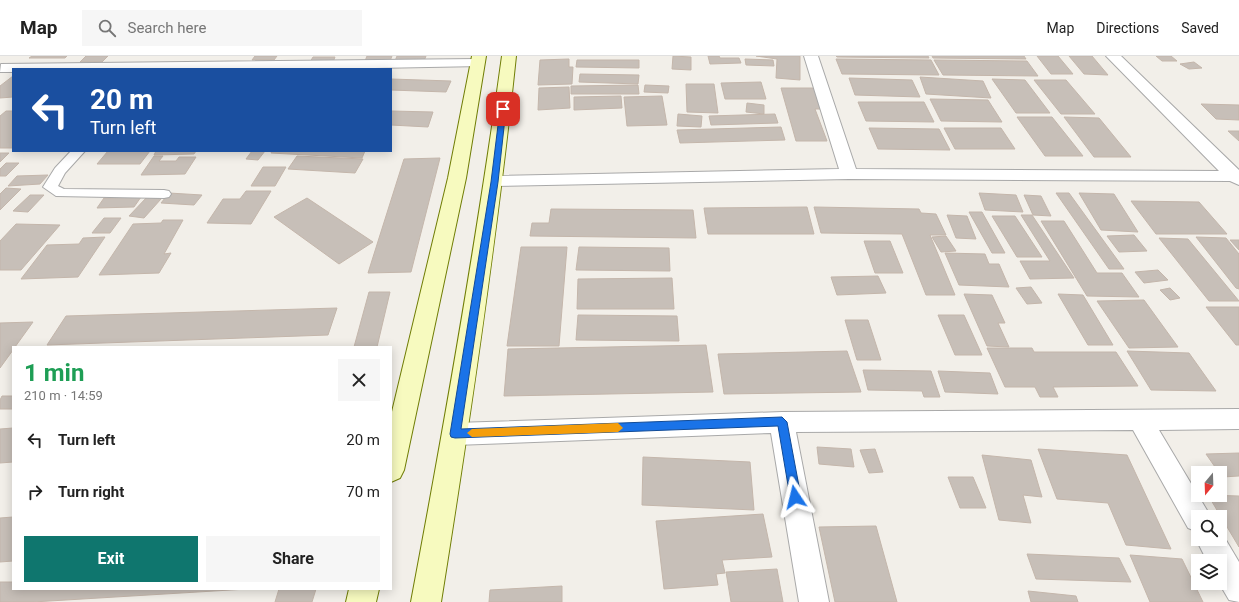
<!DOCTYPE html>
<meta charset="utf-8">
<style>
:root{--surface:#fff;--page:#f6f6f6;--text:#222;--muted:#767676;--line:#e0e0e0;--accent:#0f766e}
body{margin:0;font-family:Roboto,sans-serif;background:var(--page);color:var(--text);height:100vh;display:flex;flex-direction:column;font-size:15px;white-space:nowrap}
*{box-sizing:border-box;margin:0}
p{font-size:13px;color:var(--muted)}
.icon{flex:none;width:22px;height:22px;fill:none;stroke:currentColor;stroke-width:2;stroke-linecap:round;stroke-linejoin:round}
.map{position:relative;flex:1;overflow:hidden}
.panel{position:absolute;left:12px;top:290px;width:380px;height:244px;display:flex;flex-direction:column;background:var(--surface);border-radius:0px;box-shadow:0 2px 10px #0003}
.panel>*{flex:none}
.guide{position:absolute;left:12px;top:12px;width:380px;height:84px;border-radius:0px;box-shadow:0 2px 10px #0003;background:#1a4fa0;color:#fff;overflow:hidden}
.needle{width:26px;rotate:199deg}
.tools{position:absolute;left:1191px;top:410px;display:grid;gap:8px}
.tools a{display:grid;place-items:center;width:36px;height:36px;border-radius:0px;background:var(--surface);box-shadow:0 2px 10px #0003;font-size:20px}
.pin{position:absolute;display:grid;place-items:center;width:34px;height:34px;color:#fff;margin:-17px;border-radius:8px;box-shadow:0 2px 6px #0006}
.me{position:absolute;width:44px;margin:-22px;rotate:350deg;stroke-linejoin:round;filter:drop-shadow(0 0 3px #0008)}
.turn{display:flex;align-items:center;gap:14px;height:84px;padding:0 12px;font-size:18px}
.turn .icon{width:52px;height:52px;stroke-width:2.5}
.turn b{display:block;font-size:28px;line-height:34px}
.round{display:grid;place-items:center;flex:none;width:42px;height:42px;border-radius:0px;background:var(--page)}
.summary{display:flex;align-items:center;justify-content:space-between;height:68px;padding:0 12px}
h1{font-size:24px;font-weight:700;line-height:30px;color:#1e9e55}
.button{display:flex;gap:8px;margin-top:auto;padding:8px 12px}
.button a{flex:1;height:46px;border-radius:0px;background:var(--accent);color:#fff;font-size:16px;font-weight:700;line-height:46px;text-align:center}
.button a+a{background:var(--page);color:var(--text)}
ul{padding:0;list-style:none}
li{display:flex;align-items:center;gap:12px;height:52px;padding:0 12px}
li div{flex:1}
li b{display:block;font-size:15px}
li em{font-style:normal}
header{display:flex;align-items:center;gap:24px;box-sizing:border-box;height:56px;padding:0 20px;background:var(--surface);border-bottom:1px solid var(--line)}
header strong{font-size:19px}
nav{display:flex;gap:22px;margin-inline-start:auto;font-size:14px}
.search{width:280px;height:36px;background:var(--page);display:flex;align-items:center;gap:10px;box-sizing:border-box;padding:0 14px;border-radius:0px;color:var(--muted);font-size:15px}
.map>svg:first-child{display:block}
.building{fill:#c7bfb8;stroke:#c4b6ab}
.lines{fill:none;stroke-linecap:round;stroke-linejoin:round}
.lane-casing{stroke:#a9a9a9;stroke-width:2}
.street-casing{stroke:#a9a9a9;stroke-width:2}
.secondary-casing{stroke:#707d05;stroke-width:2}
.lane{fill:#fff;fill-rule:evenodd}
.street{fill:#fff;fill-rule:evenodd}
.secondary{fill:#f7fabf;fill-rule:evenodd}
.route{fill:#1a73e8;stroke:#114b97}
.slow{fill:#f59e0b}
</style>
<header>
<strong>Map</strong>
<div class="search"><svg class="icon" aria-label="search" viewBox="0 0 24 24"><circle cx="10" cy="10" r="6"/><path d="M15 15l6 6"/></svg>Search here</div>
<nav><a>Map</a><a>Directions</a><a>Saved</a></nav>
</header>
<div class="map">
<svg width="1239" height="546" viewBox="0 0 1239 546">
<rect width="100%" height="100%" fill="#f2efe9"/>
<!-- building -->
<path class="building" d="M32 0H67L65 2H29Z
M86 0H108L102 6H80Z
M255 0H277L274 4H252Z
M367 0H392L390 5H365Z
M397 0H426L424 5H395Z
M673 0 691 1V14L672 13Z
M708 0H719L720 2H739L741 7 710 8Z
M756 0H800V24L776 22 777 3Z
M836 0H928L929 2 837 1Z
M932 0H1024L1026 3 933 2Z
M1037 0H1058L1073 18H1051Z
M1069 0H1092L1108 19 1084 18Z
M1156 0H1171L1177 5H1162Z
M313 1H335L333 6H310Z
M569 3V11H573L572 28 538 29 540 4Z
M745 3 773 4 774 10 746 9Z
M836 3 931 4 939 19 842 18Z
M577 4H639V12L576 11Z
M934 4 1027 5 1038 20 943 19Z
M1194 6 1202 12 1189 13 1180 8Z
M580 18 639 19 638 28 579 26Z
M13 20V41L0 42V30Z
M920 21 983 25 991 42 926 38Z
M849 22 912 24 920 41 855 39Z
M391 23 451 25 446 36 391 34Z
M992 23 1025 24 1050 57H1016Z
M1034 24H1066L1095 58H1061Z
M761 26 766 43H725L721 27Z
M686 28H714L718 57 687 56Z
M638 29 639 38H571V30Z
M645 29 669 30 668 37 644 36Z
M569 31 570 52 538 54 539 32Z
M781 32H814L822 53H815L827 85H796Z
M621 40 622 52 574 54V41Z
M662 40 667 69 627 70 624 41Z
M930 43 988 44 1002 66 941 65Z
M858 46H924L934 66 866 65Z
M747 47 764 49V58L746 56Z
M1201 48 1239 49V64L1216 63Z
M6 55H13V92H0V60Z
M391 55 433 56 428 71 391 69Z
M678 58 702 60 701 71 677 70Z
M775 58 778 67 711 69 709 60Z
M1017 61H1052L1083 100H1045Z
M1064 61 1099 62 1131 101H1094Z
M781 71 785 84 680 87 677 74Z
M869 72 939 73 950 94 878 93Z
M944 72H1001L1015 93H955Z
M1228 75H1239V85Z
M108 95H150L140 108H97Z
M156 95H196L194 98 154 99Z
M252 95H265L258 104 246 103Z
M272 95H365L362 102 271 97Z
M0 97H9L0 106Z
M154 100H163L159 105H176L179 101H196L185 118 141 119Z
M297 100 363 103 355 117 288 113Z
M440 102 411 216 368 217 404 103Z
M6 107H19L6 120H0V113Z
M263 111H286L275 130H251Z
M48 119 40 128 8 130 17 120Z
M6 132 21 133 0 154V138Z
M246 135H271L251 168 207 167 223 143H240Z
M169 137 202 139 194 149 161 147Z
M979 137 1016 139 1023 156 985 154Z
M1056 137H1069L1124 213H1109Z
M1079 137 1114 138 1138 176 1101 174Z
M30 139H44L28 156 13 155Z
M1024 139 1041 140 1051 160 1033 159Z
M141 141 134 151 97 152 104 142Z
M147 141 161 143 144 162 129 160Z
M307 142 373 186 339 208 274 161Z
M1131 145 1199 146 1227 178H1156Z
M807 151 814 178H708L704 152Z
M814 151 919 153 921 157 936 158 946 179H930L955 239H926L902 178 821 177Z
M551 153 693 154 696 182 530 180 532 167H549Z
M969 156H982L1005 197H992Z
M947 159 967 160 976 183 956 182Z
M1021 159H1032L1074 222 1030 223 1020 205H1050Z
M992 160H1015L1042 201H1017Z
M104 162H121L110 177H92Z
M163 164H183L164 198 171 197 159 217 99 219 133 168 161 167Z
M1041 165H1064L1097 217H1122L1139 241 1087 240Z
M16 168 60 169 21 214H0V185Z
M1134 179 1147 195 1119 196 1107 180Z
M946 180 956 195 941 196 932 181Z
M105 181 78 221 21 223 47 189 79 188 83 182Z
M1196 181 1226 182 1239 198V233L1236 232Z
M1159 182 1188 183 1239 245H1209Z
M1230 184H1239V194Z
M864 185H890L903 217H875Z
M521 191H567L559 290H507Z
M579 191 669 192 670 215 576 214Z
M945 197 985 198 989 208H999L1009 231 959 229Z
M1158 214 1168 224 1144 227 1135 216Z
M878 220 886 237 837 239 831 221Z
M672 222 674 253H577L578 223Z
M1031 231 1042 247 1027 248 1016 232Z
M1170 232 1180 242 1170 244 1160 234Z
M369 236H390L377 291H354Z
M964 238 992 239 1005 267H998L1009 291 987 290Z
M1058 238 1083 239 1113 289H1088Z
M1144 244 1178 291 1129 292 1097 245Z
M1206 251H1239V289H1236Z
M337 252 328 279 47 289 66 260Z
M578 259 677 260 679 285 576 284Z
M938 259H964L982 299H955Z
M845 264H868L881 304H857Z
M33 266 15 291H13V294L0 312V267Z
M706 289 713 336 504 340 508 293Z
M987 292H1032L1034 296H1116L1138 330 1053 331 1058 341H1040L1035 331H1005Z
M847 295 861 336 724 338 718 298Z
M1127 295 1189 297 1216 335 1151 334Z
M863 314 931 315 940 341H924L922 335 868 334Z
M938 315 990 317 998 338 945 336Z
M2 340H13V353H0V344Z
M13 372V406L0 407V373Z
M817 391 851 393 854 411 819 408Z
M875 393 883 416 869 417 860 394Z
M1038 393 1127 399 1171 493 1126 489 1108 447 1057 443Z
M1239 397V420L1222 421 1206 398Z
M982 399 1031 404 1042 441 1023 439 1031 467 999 464Z
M643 401 750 406 754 454 642 449Z
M948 421H973L986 452H960Z
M1208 439 1239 440V491Z
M763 458 772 501 722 504 725 517 716 518 718 529 664 533 656 465Z
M13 461V505L0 506V462Z
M876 470 897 546H835L819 471Z
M1027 498 1119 502 1131 526 1036 523Z
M1130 499 1182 503 1203 546H1150Z
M777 513 783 546H731L726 516Z
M0 526H13V533H247L33 546H0Z
M562 530V546H489L490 534Z
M279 533H316L312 546H275Z
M1028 535 1076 540 1078 546H1031Z"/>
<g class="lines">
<!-- lane casing -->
<g class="lane-casing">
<path id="lane" d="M71 95H85L65 117 58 130 64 133 164 134 169 135 171 138 169 141 164 142 56 140 43 131 55 112Z"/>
</g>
<!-- street casing -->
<g class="street-casing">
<path id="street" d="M804 0H818L856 113 1219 115 1106 0H1121L1239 114V129L1230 125 849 123 494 130 488 129 485 125 488 121 494 120 839 113Z
M477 3 482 4 484 7 482 10 322 13H13V16H0L1 8Z
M1239 353V373L1159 374 1211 461H1198V476L1188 472 1133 374 796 376 829 546H799L771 377 455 389 446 386 443 378 446 370 455 367 782 356Z
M1220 474 1239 506V546L1229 544 1219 527 1220 505H1207L1196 483 1198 478V483H1220Z"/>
</g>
<!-- secondary casing -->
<g class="secondary-casing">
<path id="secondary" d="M472 0H486L466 122 404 414 400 422 391 426V360L448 122Z
M502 0H516C497 183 470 364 441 546H411C445 365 477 183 502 0Z
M349 533H379L376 546H346Z"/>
</g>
<!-- lane -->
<use href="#lane" class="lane"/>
<!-- street -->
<use href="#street" class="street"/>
<!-- secondary -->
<use href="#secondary" class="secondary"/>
</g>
<!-- route -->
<path class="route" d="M503 51 506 53 498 126 461 373 782 361 787 366 801 441 799 444 795 446 791 444 790 441 778 370 455 382 451 381 450 378 491 126 500 53Z"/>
<!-- slow -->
<path class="slow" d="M618 367 623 372 618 376 472 381 467 377 472 373Z"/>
</svg>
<div class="tools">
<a><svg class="needle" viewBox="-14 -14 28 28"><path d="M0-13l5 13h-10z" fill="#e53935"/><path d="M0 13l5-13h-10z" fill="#767676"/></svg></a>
<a><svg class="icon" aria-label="search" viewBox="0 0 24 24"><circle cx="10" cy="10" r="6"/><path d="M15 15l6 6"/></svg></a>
<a><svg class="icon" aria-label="layers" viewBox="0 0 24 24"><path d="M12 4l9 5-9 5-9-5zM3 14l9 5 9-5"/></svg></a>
</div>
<div class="pin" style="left:503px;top:53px;background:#d93025"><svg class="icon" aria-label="arrive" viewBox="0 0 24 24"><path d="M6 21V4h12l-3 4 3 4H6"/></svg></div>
<svg class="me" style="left:795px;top:441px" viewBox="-20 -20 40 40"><path d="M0-17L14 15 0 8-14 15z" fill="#1a73e8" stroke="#fff" stroke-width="4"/></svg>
<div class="guide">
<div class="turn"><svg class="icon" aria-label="left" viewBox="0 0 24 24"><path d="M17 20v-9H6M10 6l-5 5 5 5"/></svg><div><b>20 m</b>Turn left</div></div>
</div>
<section class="panel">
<div class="summary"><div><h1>1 min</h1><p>210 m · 14:59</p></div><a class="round"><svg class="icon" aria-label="close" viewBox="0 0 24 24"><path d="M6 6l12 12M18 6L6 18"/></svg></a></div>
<ul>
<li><svg class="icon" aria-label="left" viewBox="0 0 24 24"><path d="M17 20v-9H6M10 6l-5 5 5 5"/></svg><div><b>Turn left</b></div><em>20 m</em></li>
<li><svg class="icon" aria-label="right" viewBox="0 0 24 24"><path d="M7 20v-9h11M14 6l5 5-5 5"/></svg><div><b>Turn right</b></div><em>70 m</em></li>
</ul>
<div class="button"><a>Exit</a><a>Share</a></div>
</section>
</div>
